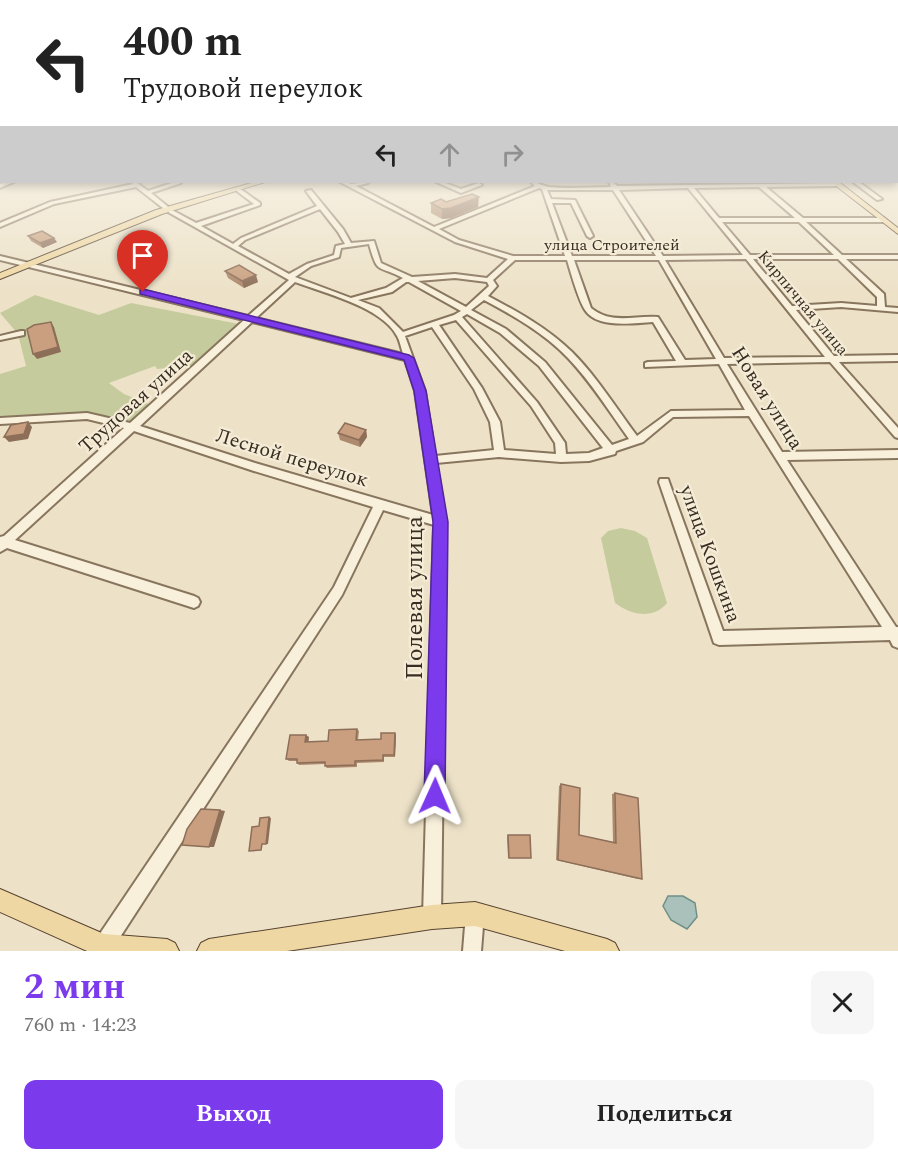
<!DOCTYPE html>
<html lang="ru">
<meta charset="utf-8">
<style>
:root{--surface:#fff;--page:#f6f6f6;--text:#222;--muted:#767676;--accent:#7c3aed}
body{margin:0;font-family:Spectral,serif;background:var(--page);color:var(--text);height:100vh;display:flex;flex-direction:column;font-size:22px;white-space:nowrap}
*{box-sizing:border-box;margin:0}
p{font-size:20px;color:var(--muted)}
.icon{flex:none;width:33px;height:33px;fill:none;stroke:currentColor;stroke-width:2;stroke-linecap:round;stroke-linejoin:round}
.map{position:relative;height:951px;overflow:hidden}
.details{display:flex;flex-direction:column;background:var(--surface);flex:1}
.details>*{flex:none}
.top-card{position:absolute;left:0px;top:0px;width:898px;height:183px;box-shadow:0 3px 9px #0003;background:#fff;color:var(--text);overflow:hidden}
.pin{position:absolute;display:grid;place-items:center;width:51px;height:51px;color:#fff;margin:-62px -26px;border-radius:50% 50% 50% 0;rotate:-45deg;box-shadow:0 0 6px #0007}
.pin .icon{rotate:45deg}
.me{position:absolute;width:66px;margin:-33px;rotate:1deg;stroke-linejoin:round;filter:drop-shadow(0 0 4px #0008)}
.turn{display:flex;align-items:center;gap:21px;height:126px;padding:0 24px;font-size:27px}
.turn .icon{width:78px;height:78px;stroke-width:2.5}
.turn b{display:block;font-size:42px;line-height:51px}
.lanes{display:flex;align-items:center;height:57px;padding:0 24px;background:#0003;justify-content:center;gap:30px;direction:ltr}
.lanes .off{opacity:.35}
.round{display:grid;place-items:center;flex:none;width:63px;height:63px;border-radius:12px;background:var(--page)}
.headline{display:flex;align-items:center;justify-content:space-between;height:102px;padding:0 24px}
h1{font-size:36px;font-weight:700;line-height:45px;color:var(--accent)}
.cta{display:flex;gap:12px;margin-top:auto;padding:12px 24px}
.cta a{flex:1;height:69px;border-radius:12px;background:var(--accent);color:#fff;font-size:24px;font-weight:700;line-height:69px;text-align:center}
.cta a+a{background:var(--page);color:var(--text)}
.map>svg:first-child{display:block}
.green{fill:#c5cb9c}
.water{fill:#a9c1ba;stroke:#6f9088;stroke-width:1.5}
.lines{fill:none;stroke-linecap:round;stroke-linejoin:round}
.minor-casing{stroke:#88755e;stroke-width:4}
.major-casing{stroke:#574331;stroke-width:2}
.minor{fill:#f8f0db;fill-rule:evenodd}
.major{fill:#eed7a2;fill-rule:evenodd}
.wall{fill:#ad896d}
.shaded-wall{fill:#8d6f59}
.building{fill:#c99f7f;stroke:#8d6f59;stroke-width:1.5}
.route{fill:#7c3aed;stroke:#51269a;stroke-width:1.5}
.labels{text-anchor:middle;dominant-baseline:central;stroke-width:4.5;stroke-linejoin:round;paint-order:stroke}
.far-street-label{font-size:16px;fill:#392d21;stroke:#f5ecd7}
.street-label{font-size:20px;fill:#392d21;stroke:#f5ecd7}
.near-street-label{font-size:24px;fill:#392d21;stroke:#f5ecd7}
</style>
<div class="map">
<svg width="898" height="951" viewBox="0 0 898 951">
<rect width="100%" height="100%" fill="#ede2c8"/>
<!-- green -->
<path class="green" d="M35 295 99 315 131 303 244 325 200 365 157 369 155 366 109 383 124 394 151 405 130 423 96 414 82 413 0 419V374L26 366 18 334 0 313Z
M621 528 635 531 647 538 667 603C653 620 631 615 615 603L601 538 608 531Z"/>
<!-- water -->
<path class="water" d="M668 896H683L695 903 697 917 687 929 671 920 663 906Z"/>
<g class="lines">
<!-- minor casing -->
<g class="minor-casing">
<path id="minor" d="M7 182H14L0 188V184Z
M131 182H136L148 191 175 182H181V183L151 193 172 210 196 223 254 204 234 189 239 188 260 203V205L201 226 233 244 241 238 317 206 306 191 311 190 343 229 351 243 374 241 381 263 412 277 455 274 487 278 508 259 455 242 340 182H346L351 184 368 182V183L356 186 434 227 535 186 531 182C538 182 542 186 549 187 569 189 591 187 611 187L609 182H613L617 186 839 183V185L837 186 766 187 803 218H883L886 220 883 222H806L842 255H898V259H846L884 294 885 307 898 308V312L841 307 796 310 834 356 898 355V361L839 362 898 428V438L895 437 830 362 727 364 782 452 898 450V458L787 460 896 627H898V648L893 646 890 640 719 645 714 643 659 482 660 479H668L669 482 723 631 882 627 749 416 673 417 643 442 616 451 615 454 589 461 561 462 499 457 436 463 446 522 441 917 438 923 432 926 426 923 423 917 434 525 383 510 342 595 111 951H91L93 944 334 587 373 507 254 471 134 431 15 540 194 596 198 598 200 602 198 606 194 608 7 548 0 552V537L4 536 124 428 87 419 0 424V418L87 413 130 423 244 320 0 260V256L248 316 289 280 168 212 136 187 54 204 0 227V223L50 202 133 184ZM759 187 795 218H719L694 188ZM539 188 542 189 565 256H513L459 240 439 229ZM688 188 743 255 663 256 619 190ZM547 190H613L656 256H572L552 203H571L587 236 590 238 593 236 575 200 551 199ZM320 209 338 232 345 244 336 246 334 255 307 264 289 274 238 246 245 240ZM722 222H799L834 255H750ZM369 244C378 276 377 264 403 278L386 288 351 298 295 277 311 266 339 257 341 248ZM746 259 825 357 724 358 665 260ZM753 259H838L877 297V306L841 303 792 306ZM515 260H567C571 273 578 299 585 310 597 329 633 323 653 322L676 361 648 362 645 363V367L719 364 745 410 671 411 637 436C616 408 597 377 572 352 547 328 518 312 488 296L497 286 493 280ZM574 260H659L716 359 685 360 658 317C634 315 612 325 591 308ZM455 278 487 282 489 286 466 307 418 281ZM295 282C324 293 382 307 397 336 400 341 401 348 403 354L256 318ZM406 282H409L461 311 454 315 403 332 379 308 358 300 392 292ZM484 300C514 316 544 333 568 358 591 382 609 411 629 439L612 445 545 362 506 329 471 310ZM467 314 500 333 539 366 603 448 589 453 566 454 565 443 537 402 462 317ZM456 320 531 406 555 443 556 454 504 450 500 422 482 388 439 325ZM252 322 405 360 415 391 433 515 255 463 140 426ZM432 327 474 389 490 422 494 450 435 456 425 391 405 336Z
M436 182H443L461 189 479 183 482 185 461 193Z
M853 182H859L882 199 877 200Z
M21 331H24V335L0 340V336Z
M475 905 481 908 484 914 481 951H463L466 914 469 908Z"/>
</g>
<!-- major casing -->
<g class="major-casing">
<path id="major" d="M255 182H265L162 214 0 279V273L156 210Z
M831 182H839L898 228V234Z
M0 889 104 934 167 939 175 943 179 951H87L0 912Z
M475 902 607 939 615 943 619 951H565L475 926 432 929 287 951H197L201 943 209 939 432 905Z"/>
</g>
<!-- minor -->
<use href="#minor" class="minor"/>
<!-- major -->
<use href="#major" class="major"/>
</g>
<!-- wall -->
<path class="wall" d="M446 202 478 207 451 218 442 219 431 213V203Z
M28 236 57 242 43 248 31 241Z
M225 271 258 282 244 288 228 278Z
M366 430 367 437 360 447 340 440 338 433Z
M357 729 359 731 358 740 381 739 396 735 395 757H384V762L357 763V767L327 768 325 766V764L299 765 297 763V761H289L286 759 309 737 308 742 328 741Z
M561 784 579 835 613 842 612 794 615 793 642 879H638L556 860 559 786Z
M508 835 530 858H508L507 836Z"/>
<!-- shaded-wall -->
<path class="shaded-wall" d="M479 197 478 207 451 218 442 219V209Z
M54 238 57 242 43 248 40 243Z
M256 275 258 282 244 288 242 281Z
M51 322 54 327 61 352 37 359 33 354Z
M28 422 32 427 28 439 9 442 4 437Z
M366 430 367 437 360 447 359 440Z
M395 733 396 735 395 757 394 755Z
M306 735 309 737 308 744 305 742Z
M220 810 225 811 214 847H209Z
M269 817 271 818 268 844H266Z"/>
<!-- building -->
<path class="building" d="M472 194 479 197 451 208 442 209 431 203 441 199 446 202Z
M42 231 54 238 40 243 28 236Z
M239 265 256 275 242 281 225 271Z
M51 322 58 347 33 354 27 329 34 325Z
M28 422 24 434 4 437 11 425Z
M345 423 366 430 359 440 338 433Z
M357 729 356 740 381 739V733H395L394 755H383V760L355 761V765L325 766V762L297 763V759H286L290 735H306L305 742 328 741 329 730Z
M561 784 580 788 579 835 616 843 615 793 638 798 642 879 558 860Z
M201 809 220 810 209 847 182 845 187 829Z
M269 817 266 844H262L261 850 249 851 252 827 259 826 260 818Z
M508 835H530L531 858H509Z"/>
<!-- sky -->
<linearGradient id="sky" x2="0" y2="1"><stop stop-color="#8fb9d6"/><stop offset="0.54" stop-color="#f7f2e6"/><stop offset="1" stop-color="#f7f2e6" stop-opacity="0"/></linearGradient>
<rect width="898" height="292" fill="url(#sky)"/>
<!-- route -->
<path class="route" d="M143 289 409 355 414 358 426 391 448 522 445 796 442 804 435 807 427 804 424 796 433 522 414 391 404 360 140 294V290Z"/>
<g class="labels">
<!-- far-street labels -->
<g class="far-street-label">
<text x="612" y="245">улица Строителей</text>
<text transform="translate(803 303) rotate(50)">Кирпичная улица</text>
</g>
<!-- street labels -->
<g class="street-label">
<text transform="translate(767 398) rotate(58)">Новая улица</text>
<text transform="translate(136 401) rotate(-42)">Трудовая улица</text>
<text transform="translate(292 458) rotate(17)">Лесной переулок</text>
<text transform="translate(710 554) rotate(70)">улица Кошкина</text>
</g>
<!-- near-street labels -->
<g class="near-street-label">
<text transform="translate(415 598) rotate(-90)">Полевая улица</text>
</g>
</g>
</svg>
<div class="pin" style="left:143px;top:292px;background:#d93025"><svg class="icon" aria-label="arrive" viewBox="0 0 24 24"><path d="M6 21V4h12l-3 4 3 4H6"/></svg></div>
<svg class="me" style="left:435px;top:796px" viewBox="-20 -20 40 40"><path d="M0-17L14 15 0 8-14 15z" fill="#7c3aed" stroke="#fff" stroke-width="4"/></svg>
<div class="top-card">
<div class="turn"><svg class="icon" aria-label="left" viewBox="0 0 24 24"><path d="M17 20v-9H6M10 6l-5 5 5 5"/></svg><div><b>400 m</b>Трудовой переулок</div></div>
<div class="lanes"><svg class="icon" aria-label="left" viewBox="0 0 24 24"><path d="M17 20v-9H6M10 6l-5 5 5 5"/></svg><svg class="icon off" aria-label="ahead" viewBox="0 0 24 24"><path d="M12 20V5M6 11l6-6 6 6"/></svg><svg class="icon off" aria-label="right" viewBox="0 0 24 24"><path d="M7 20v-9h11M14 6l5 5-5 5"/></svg></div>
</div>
</div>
<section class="details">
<div class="headline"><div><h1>2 мин</h1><p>760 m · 14:23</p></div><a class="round"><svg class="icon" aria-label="close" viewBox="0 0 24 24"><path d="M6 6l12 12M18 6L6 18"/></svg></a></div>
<div class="cta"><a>Выход</a><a>Поделиться</a></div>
</section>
